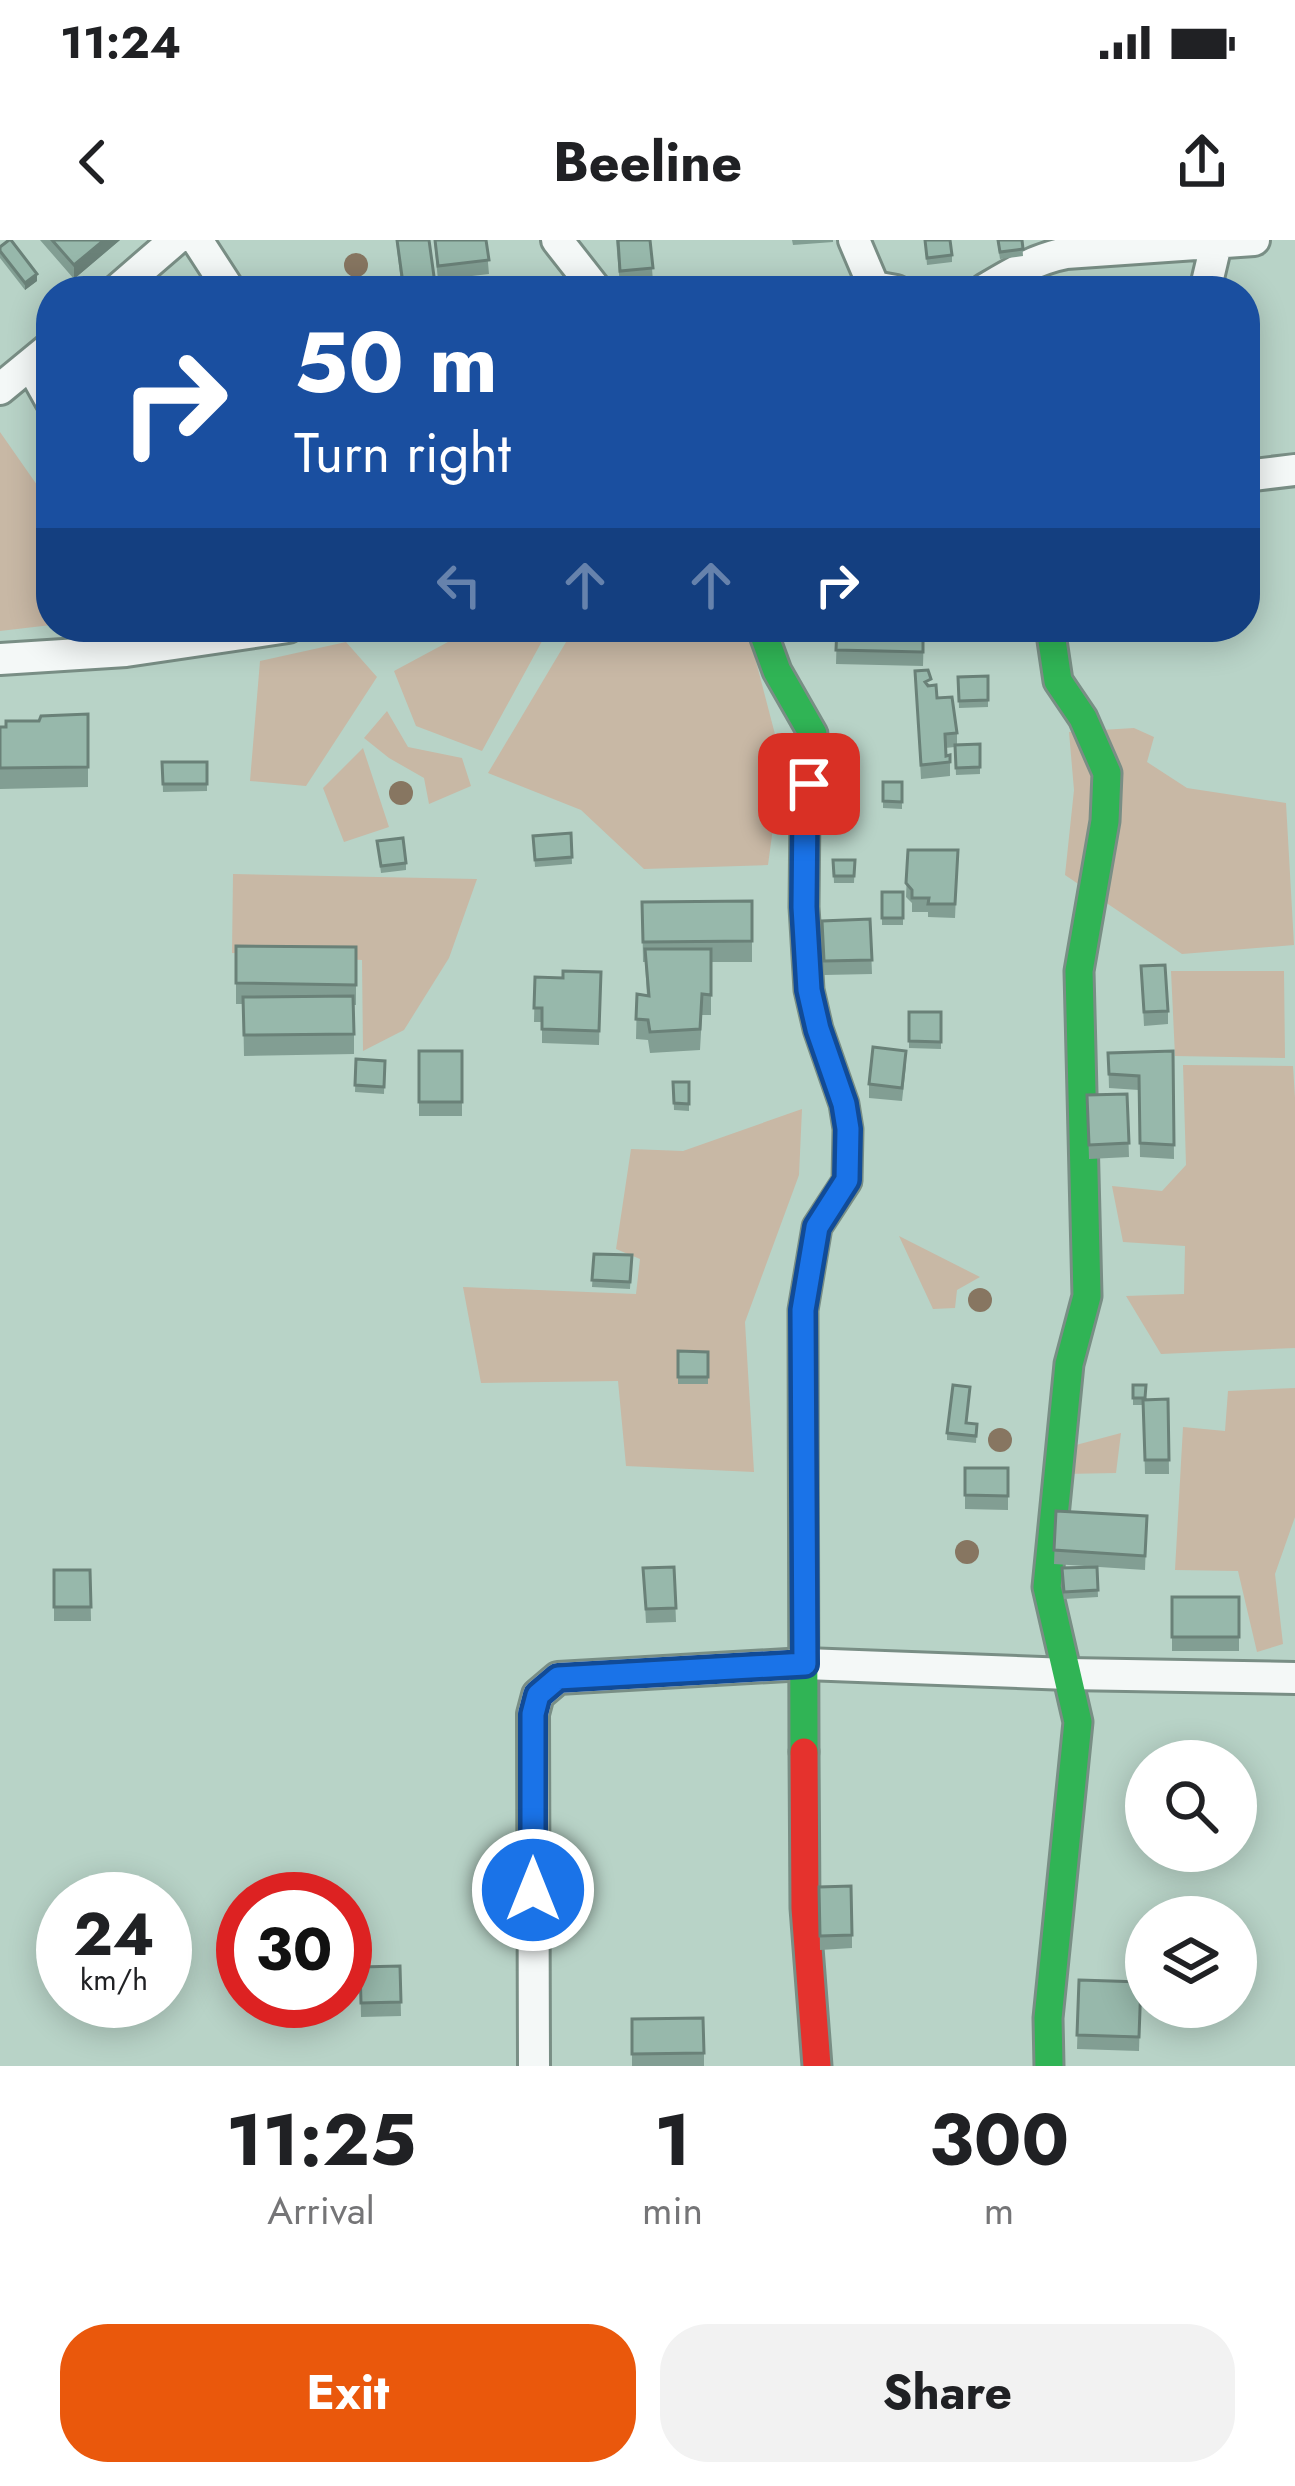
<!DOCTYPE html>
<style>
:root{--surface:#fff;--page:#f2f2f2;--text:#202124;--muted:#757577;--accent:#ea580c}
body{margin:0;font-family:Jost,sans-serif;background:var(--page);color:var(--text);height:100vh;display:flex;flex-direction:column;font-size:45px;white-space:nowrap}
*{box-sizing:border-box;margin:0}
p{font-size:39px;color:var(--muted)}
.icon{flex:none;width:66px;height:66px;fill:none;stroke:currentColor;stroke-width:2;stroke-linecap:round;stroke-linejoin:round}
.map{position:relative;height:1826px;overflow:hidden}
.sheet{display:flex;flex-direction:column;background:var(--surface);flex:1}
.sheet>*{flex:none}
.guide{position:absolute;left:36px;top:36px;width:1224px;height:366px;border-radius:48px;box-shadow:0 6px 30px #0003;background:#1a4fa0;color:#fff;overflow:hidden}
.buttons{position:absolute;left:1125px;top:1500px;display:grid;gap:24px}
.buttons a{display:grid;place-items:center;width:132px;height:132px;border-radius:50%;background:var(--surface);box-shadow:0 6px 30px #0003;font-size:60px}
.speed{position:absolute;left:36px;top:1632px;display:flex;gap:24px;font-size:60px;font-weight:700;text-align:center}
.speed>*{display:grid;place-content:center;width:156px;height:156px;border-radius:50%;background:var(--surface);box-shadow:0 6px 30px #0003;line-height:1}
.speed small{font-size:30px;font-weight:400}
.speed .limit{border:18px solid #d22;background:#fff;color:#111}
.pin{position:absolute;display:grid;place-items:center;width:102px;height:102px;color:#fff;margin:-51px;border-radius:24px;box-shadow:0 6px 18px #0006}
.me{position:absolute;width:132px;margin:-66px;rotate:0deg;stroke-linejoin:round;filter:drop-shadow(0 0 9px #0008)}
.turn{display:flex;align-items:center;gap:42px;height:252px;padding:0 60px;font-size:54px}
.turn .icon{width:156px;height:156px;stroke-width:2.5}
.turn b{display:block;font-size:84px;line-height:102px}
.lanes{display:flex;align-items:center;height:114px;padding:0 60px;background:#0003;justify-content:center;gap:60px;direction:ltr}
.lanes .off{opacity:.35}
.eta{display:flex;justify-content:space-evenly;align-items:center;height:204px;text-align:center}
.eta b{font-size:72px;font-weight:700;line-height:84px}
.action{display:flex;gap:24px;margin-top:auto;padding:24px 60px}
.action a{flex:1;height:138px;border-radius:48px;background:var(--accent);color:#fff;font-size:48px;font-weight:700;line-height:138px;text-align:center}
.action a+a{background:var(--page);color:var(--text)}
.status{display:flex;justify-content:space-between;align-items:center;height:84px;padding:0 60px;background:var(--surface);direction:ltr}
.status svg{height:33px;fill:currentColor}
header{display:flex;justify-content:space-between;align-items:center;height:156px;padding:0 60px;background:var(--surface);font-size:54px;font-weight:700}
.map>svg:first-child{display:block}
.green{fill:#c8b8a5}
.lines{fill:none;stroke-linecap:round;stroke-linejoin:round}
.street-casing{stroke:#798e85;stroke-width:36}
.fast-casing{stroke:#798e85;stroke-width:33}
.jam-casing{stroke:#798e85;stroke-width:33}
.street{stroke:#f4f8f7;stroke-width:30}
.fast{stroke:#30b455;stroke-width:27}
.jam{stroke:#e5322d;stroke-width:27}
.tree{fill:#877661}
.wall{fill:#829e93}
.shaded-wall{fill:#6a8178}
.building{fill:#97b8ab;stroke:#6a8178;stroke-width:3}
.route-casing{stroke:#114b97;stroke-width:30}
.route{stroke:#1a73e8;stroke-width:21}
</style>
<div class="status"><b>11:24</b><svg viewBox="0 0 49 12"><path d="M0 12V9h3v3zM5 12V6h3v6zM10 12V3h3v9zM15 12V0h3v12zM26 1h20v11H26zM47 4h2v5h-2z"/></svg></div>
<header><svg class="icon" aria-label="back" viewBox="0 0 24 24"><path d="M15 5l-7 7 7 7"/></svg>Beeline<svg class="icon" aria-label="share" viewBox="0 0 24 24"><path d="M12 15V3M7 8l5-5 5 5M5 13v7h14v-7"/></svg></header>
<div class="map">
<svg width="1295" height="1826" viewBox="0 0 1295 1826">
<rect width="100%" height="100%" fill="#b8d3c7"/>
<!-- green -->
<path class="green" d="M0 192 51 265V385L0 391Z
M575 387H747L782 521 768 625 644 629 581 570 488 533Z
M474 388 547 392 482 511 416 486 394 431Z
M346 402 377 437 306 546 250 541 260 421Z
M387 471 408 507 462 518 471 546 429 564 424 538 389 518 364 498Z
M1134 488 1154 497 1147 522 1187 548 1286 563 1294 705 1182 714 1065 635 1074 550 1069 492Z
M363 508 389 587 344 602 323 548Z
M233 634 477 639 449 718 404 790 363 811 362 720 232 713Z
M1171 731H1284L1285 818 1175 816Z
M1183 825 1293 826 1295 858V1108L1161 1114 1126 1056 1184 1054 1185 1006 1123 1002 1112 946 1162 951 1186 925Z
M802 869 799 935 745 1082 754 1232 626 1226 618 1141 481 1143 463 1047 636 1054 640 1019 616 1009 631 909 683 911Z
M899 996 980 1037 957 1050 955 1068 933 1069Z
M1295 1148V1277L1275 1334 1283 1404 1257 1412 1238 1331 1175 1330 1183 1187 1225 1191 1228 1151Z
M1121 1193 1116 1233 1064 1234 1061 1209Z"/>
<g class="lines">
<!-- street casing -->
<g class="street-casing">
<path id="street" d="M197 0 230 51
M557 0 597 51
M854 0 874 47 896 51
M984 50C1011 34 1035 19 1066 13L1254 0
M116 51 175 0
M1205 51 1217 0
M31 125 51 161
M0 149 51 107
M1245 236 1295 230
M0 419 126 411 288 387
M534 1826 533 1474 538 1455 558 1438 805 1424 1068 1434 1295 1438"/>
</g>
<!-- fast casing -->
<g class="fast-casing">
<path id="fast" d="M761 387 777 431 813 494V520L805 569 804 667 809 750 818 789 844 864 848 889 847 941 817 987 803 1070 804 1512
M1049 1826 1048 1778 1078 1482 1047 1347 1069 1124 1087 1056 1079 731 1105 581 1107 533 1083 478 1058 441 1050 387"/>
</g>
<!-- jam casing -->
<g class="jam-casing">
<path id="jam" d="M804 1512 805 1668 817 1826"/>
</g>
<!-- street -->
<use href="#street" class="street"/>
<!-- fast -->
<use href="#fast" class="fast"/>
<!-- jam -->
<use href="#jam" class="jam"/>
</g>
<!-- trees -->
<g class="tree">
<circle cx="356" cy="25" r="12"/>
<circle cx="401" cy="553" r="12"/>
<circle cx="980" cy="1060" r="12"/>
<circle cx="1000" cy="1200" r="12"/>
<circle cx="967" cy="1312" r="12"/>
</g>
<!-- wall -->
<path class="wall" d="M40 0H120L74 39Z
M396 0H429L436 51H402Z
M434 0H486L489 34 438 40Z
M616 0H650L653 42 620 45Z
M792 0H833V2L793 5Z
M925 0 952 15V22L927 25Z
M997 0H1022L1023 16 1000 19Z
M0 7 37 41 25 50 0 18Z
M837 387H924L923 426 836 424Z
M915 431 931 446 957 493V505L980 504V534L956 535 955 507 945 508 946 516 950 515V536L921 539Z
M988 436V467L959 468 958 437Z
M88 474V547L0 549V487Z
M162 522H207V551L163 552Z
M883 542H902V569L883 568Z
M571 593 572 624 535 627 533 596Z
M377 601 406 623V630L381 633Z
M908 610H958L955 678 928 677V672H912V663L906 657Z
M833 620H855L854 643H834Z
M882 652H903V685H882Z
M752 661V722H711V775H702L700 810 650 813 648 800 636 799 637 754 647 756 645 722H643L642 662Z
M870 679 872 734 824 735 822 681Z
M236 706 356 707V765H354V814L244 816 243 764H236Z
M1141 726 1168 771V784L1144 786Z
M601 732 599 805 542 803V782H534L535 737 563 738Z
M909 772H941V809L909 808Z
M419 811H462V876H419Z
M1173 811 1174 919 1140 917 1139 850 1109 848 1108 813Z
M356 819 385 821 384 854 355 852Z
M906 825 902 861 869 858V844Z
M673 842H689V871L674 870Z
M1127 854 1129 917 1089 919 1087 855Z
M594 1014 632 1015 630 1049 592 1047Z
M678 1111 708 1112V1144H678Z
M1133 1145 1146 1159H1168L1169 1234H1145L1143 1165H1133Z
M967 1183 977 1184 976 1203 947 1200V1193Z
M965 1228H1008V1270L965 1269Z
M1056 1271 1147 1276 1145 1330 1054 1324Z
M674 1327 676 1382 646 1383 643 1328Z
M1097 1327 1098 1357 1064 1359 1062 1328Z
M54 1330H90L91 1381H54Z
M1172 1357H1239V1411H1172Z
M819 1647 852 1695V1708L820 1710Z
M400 1726 401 1776 361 1777 360 1727Z
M1079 1740 1141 1742 1139 1811 1077 1809Z
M632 1779 704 1813V1826H632Z"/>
<!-- shaded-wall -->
<path class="shaded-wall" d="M104 0H120L74 39V25Z
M37 34V41L25 50V43Z"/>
<!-- building -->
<path class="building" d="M9 0H11L37 34 25 43 0 11V7Z
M52 0H104L74 25Z
M397 0H429L436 51H404Z
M435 0H486L489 20 438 26Z
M618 0H650L653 28 620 31Z
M925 0H950L952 15 927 18Z
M998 0H1022L1023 9 1000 12Z
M837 387H923V412L836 410Z
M928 430 931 439 925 442 928 446 936 445 937 458 952 457 957 493 945 494 946 516 950 515V522L921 525 915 431Z
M988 436V460L959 461 958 437Z
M88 474V527L0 528V487H6V481H39L41 476Z
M980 504V527L956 528 955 505Z
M162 522H207V544H163Z
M883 542H902V562L883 561Z
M571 593 572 617 535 620 533 596Z
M403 598 406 623 381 626 377 601Z
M908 610H958L955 664H928L929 658H912V650L906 643Z
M833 620H855L854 636H834Z
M882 652H903V678H882Z
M752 661V701L643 702 642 662Z
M870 679 872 720 824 721 822 681Z
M236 706 356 707V745L236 743Z
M645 709H711V755L702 754 700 789 650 792 648 780 636 779 637 754 649 756Z
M1165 725 1168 771 1144 772 1141 726Z
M563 731 601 732 599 791 542 789V768H534L535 737 563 738Z
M353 756 354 794 244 795 243 757Z
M909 772H941V802L909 801Z
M873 807 906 811 902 848 869 844Z
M419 811H462V862H419Z
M1173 811 1174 905 1140 903 1139 836 1109 834 1108 813Z
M356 819 385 821 384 847 355 845Z
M673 842H689V864L674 863Z
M1127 854 1129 903 1089 905 1087 855Z
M594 1014 632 1015 630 1042 592 1040Z
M678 1111 708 1112V1137H678Z
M953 1145 970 1147 966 1183 977 1184 976 1196 947 1193Z
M1133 1145H1146L1145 1158H1133Z
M1168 1159 1169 1220H1145L1143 1160Z
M965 1228H1008V1256L965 1255Z
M1056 1271 1147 1276 1145 1316 1054 1310Z
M674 1327 676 1368 646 1369 643 1328Z
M1097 1327 1098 1350 1064 1352 1062 1328Z
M54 1330H90L91 1367H54Z
M1172 1357H1239V1397H1172Z
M851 1646 852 1695 820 1696 819 1647Z
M400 1726 401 1762 361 1763 360 1727Z
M1079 1740 1141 1742 1139 1797 1077 1795Z
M703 1778 704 1813 632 1814V1779Z"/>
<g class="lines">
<!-- route casing -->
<g class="route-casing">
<path id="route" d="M533 1650V1474L538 1455 558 1438 805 1424 803 1070 817 987 847 940 848 889 844 864 818 789 809 750 804 667 805 569 809 544"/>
</g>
<!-- route -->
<use href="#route" class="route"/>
</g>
</svg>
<div class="buttons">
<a><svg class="icon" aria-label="search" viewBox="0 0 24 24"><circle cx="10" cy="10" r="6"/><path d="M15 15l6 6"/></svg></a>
<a><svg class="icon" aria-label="layers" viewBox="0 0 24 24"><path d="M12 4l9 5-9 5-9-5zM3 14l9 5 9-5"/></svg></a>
</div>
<div class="speed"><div>24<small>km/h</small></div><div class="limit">30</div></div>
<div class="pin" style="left:809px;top:544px;background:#d93025"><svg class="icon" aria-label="arrive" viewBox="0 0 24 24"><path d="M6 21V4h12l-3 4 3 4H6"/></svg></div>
<svg class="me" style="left:533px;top:1650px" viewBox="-20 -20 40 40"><circle r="17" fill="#1a73e8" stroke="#fff" stroke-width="3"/><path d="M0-11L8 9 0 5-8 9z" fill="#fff"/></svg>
<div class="guide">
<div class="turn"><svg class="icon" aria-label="right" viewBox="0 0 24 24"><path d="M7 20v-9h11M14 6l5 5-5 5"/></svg><div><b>50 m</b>Turn right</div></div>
<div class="lanes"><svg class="icon off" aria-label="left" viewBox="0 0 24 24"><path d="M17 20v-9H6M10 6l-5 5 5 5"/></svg><svg class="icon off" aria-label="ahead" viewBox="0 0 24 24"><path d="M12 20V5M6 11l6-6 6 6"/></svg><svg class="icon off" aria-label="ahead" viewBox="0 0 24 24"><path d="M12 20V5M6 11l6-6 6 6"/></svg><svg class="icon" aria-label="right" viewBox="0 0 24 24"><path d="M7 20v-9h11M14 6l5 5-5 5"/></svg></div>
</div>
</div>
<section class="sheet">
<div class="eta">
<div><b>11:25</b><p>Arrival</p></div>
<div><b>1</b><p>min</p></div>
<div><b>300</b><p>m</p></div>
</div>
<div class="action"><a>Exit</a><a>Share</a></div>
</section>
